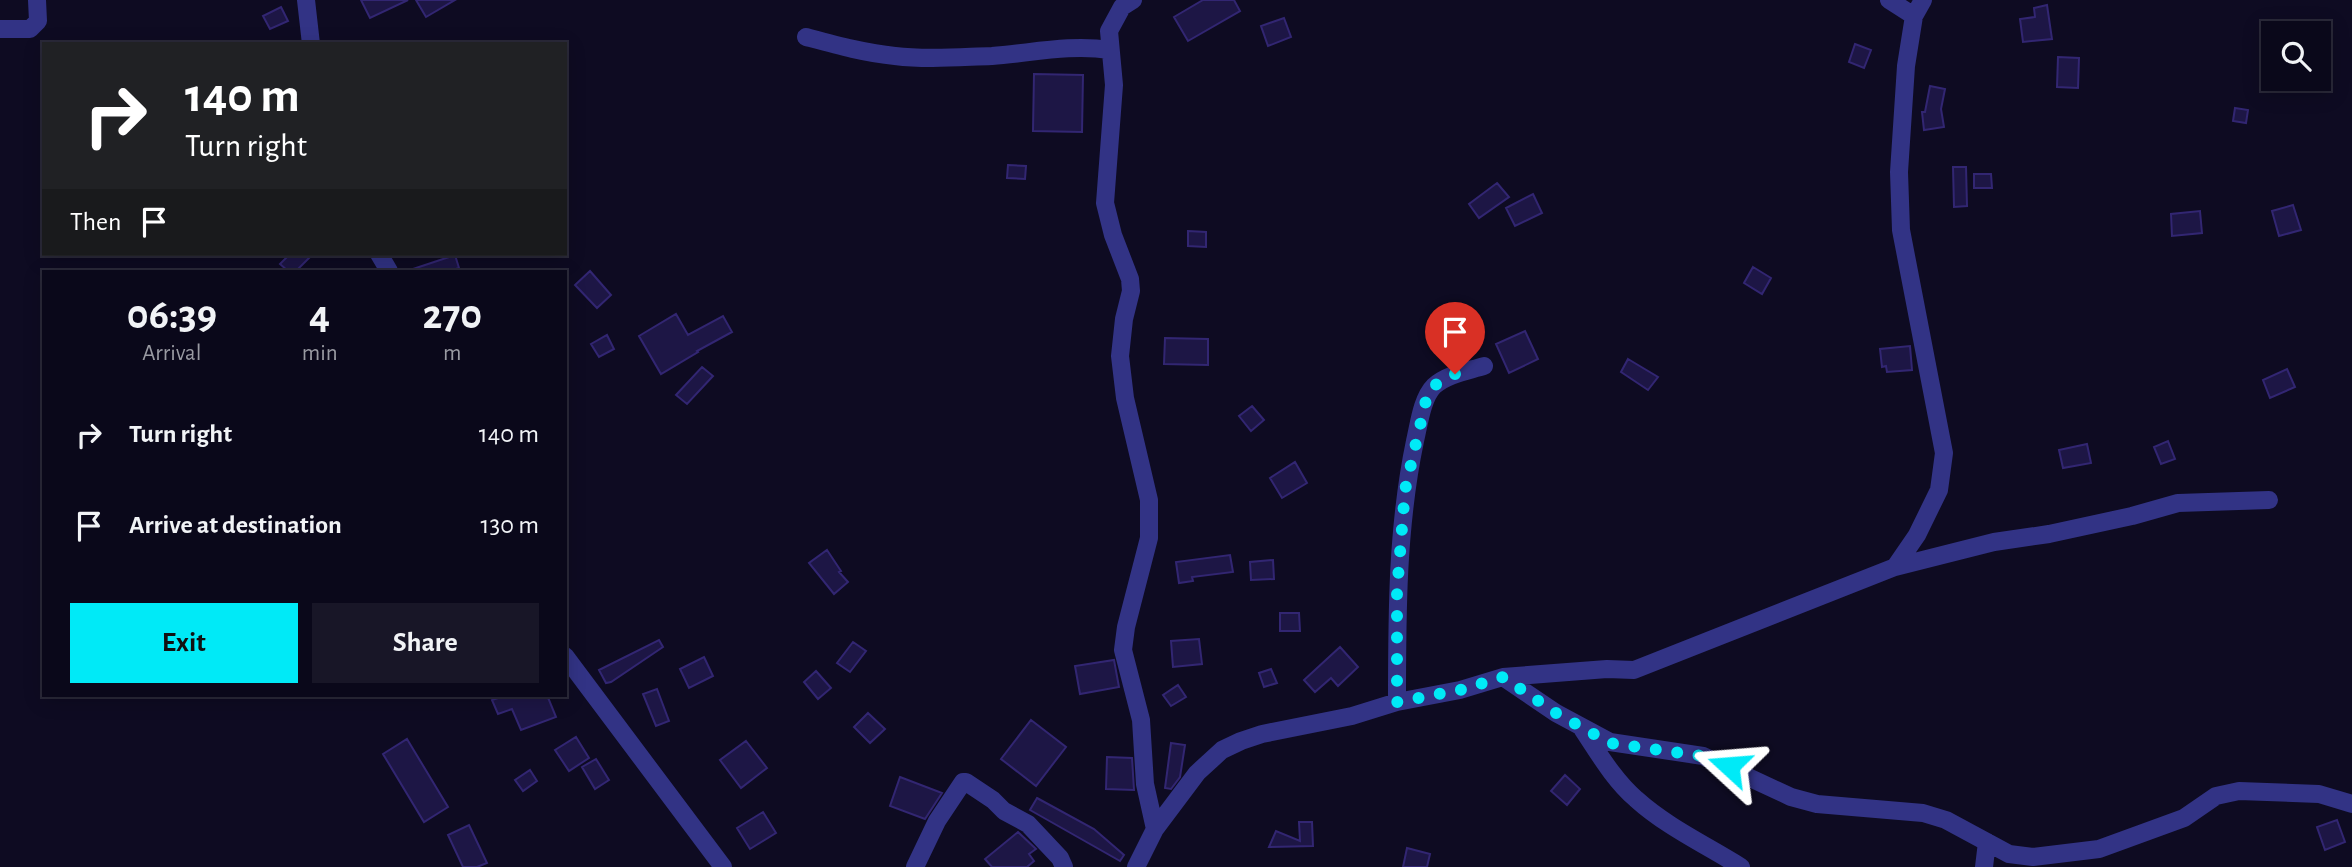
<!DOCTYPE html>
<style>
:root{--surface:#0a081a;--page:#181627;--text:#f1f3f6;--muted:#999aa2;--line:#2a2939;--accent:#00eaf7}
body{margin:0;font-family:"Alegreya Sans",sans-serif;background:var(--page);color:var(--text);height:100vh;display:flex;flex-direction:column;font-size:26px;white-space:nowrap}
*{box-sizing:border-box;margin:0}
p{font-size:23px;color:var(--muted)}
.icon{flex:none;width:38px;height:38px;fill:none;stroke:currentColor;stroke-width:2;stroke-linecap:round;stroke-linejoin:round}
.map{position:relative;flex:1;overflow:hidden}
.panel{position:absolute;left:42px;top:270px;width:525px;height:427px;display:flex;flex-direction:column;background:var(--surface);border-radius:0px;box-shadow:0 4px 18px #0003,0 0 0 2px var(--line)}
.panel>*{flex:none}
.top-card{position:absolute;left:42px;top:42px;width:525px;height:214px;border-radius:0px;box-shadow:0 4px 18px #0003,0 0 0 2px var(--line);background:#202124;color:#fff;overflow:hidden}
.tools{position:absolute;left:2261px;top:21px;display:grid;gap:14px}
.tools a{display:grid;place-items:center;width:70px;height:70px;border-radius:0px;background:var(--surface);box-shadow:0 4px 18px #0003,0 0 0 2px var(--line);font-size:35px}
.pin{position:absolute;display:grid;place-items:center;width:60px;height:60px;color:#fff;margin:-72px -30px;border-radius:50% 50% 50% 0;rotate:-45deg;box-shadow:0 0 7px #0007}
.pin .icon{rotate:45deg}
.me{position:absolute;width:77px;margin:-38px;rotate:289deg;stroke-linejoin:round;filter:drop-shadow(0 0 5px #0008)}
.turn{display:flex;align-items:center;gap:24px;height:147px;padding:0 28px;font-size:32px}
.turn .icon{width:91px;height:91px;stroke-width:2.5}
.turn b{display:block;font-size:49px;line-height:60px}
.then{display:flex;align-items:center;height:66px;padding:0 28px;background:#0003;gap:14px;font-size:26px}
.eta{display:flex;justify-content:space-evenly;align-items:center;height:119px;text-align:center}
.eta b{font-size:42px;font-weight:700;line-height:49px}
.primary-button{display:flex;gap:14px;margin-top:auto;padding:14px 28px}
.primary-button a{flex:1;height:80px;border-radius:0px;background:var(--accent);color:#111;font-size:28px;font-weight:700;line-height:80px;text-align:center}
.primary-button a+a{background:var(--page);color:var(--text)}
ul{padding:0;list-style:none}
li{display:flex;align-items:center;gap:21px;height:91px;padding:0 28px}
li div{flex:1}
li b{display:block;font-size:26px}
li em{font-style:normal}
.map>svg:first-child{display:block}
.building{fill:#1d1645;stroke:#322672;stroke-width:2}
.lines{fill:none;stroke-linecap:round;stroke-linejoin:round}
.street{stroke:#323385;stroke-width:18}
.route{stroke:#00eaf7;stroke-width:12;stroke-dasharray:0 21.6}
</style>
<div class="map">
<svg width="2352" height="867" viewBox="0 0 2352 867">
<rect width="100%" height="100%" fill="#0e0b22"/>
<!-- building -->
<path class="building" d="M361 0H408L370 18Z
M416 0H455L426 17Z
M1203 0H1234L1240 11 1188 41 1174 17Z
M2047 5 2052 39 2023 42 2020 19 2035 17 2034 8Z
M281 7 288 21 270 29 263 16Z
M1284 18 1291 37 1268 46 1261 26Z
M1855 44 1871 50 1864 68 1849 62Z
M2058 57 2079 58 2078 88 2057 87Z
M1034 74 1083 75 1082 132 1033 131Z
M1930 86 1945 89 1941 109 1944 127 1924 130 1922 112H1925Z
M2235 108 2248 110 2246 123 2233 121Z
M1008 165 1026 166 1025 179 1007 178Z
M1953 167H1966L1967 206 1954 207Z
M1974 174H1991L1992 188H1974Z
M1497 183 1509 197 1479 218 1469 204Z
M1533 194 1542 213 1515 226 1506 208Z
M2293 205 2301 230 2279 236 2272 211Z
M2200 211 2202 233 2172 236 2171 214Z
M1188 231 1206 232V247L1188 246Z
M290 254H313L296 271H288L280 264Z
M455 255 459 268 449 271H413V269Z
M1753 267 1771 278 1762 294 1744 283Z
M590 271 611 295 597 308 575 285Z
M676 314 688 335 723 316 732 332 697 351 698 352 661 374 639 336Z
M1525 331 1538 359 1509 373 1496 344Z
M607 335 614 349 599 357 591 344Z
M1165 338 1208 339V365L1164 364Z
M1910 346 1912 370 1887 372 1886 366 1882 367 1880 349Z
M1628 359 1658 377 1648 390 1621 372Z
M702 367 713 376 687 404 676 395Z
M2287 369 2295 387 2270 398 2263 380Z
M1252 406 1264 420 1251 431 1239 416Z
M2168 441 2175 459 2161 464 2154 447Z
M2087 444 2091 463 2063 468 2059 450Z
M1295 462 1307 483 1282 498 1270 478Z
M827 550 841 571 839 572 848 582 834 594 809 563Z
M1230 555 1233 572 1192 577 1193 581 1179 583 1176 562Z
M1273 560 1274 579 1251 580 1250 562Z
M1280 613H1299L1300 631H1280Z
M1199 639 1202 664 1173 667 1171 641Z
M659 640 663 647 611 682 606 683 599 670Z
M853 642 866 651 850 672 837 663Z
M1340 647 1358 667 1338 686 1331 678 1315 692 1304 680Z
M704 657 713 676 689 688 680 669Z
M1114 660 1119 687 1080 694 1075 666Z
M1271 669 1277 683 1264 687 1259 673Z
M816 671 831 688 818 699 804 682Z
M1178 685 1186 697 1171 706 1163 695Z
M657 689 669 721 656 726 643 694Z
M507 695H547L556 717 521 730 512 709 498 714 492 700Z
M868 713 885 729 870 743 854 727Z
M1031 720 1066 747 1036 786 1001 759Z
M576 737 589 758 569 771 555 750Z
M407 739 448 807 424 822 383 754Z
M746 741 767 768 741 788 720 760Z
M1171 743 1185 745 1180 777 1171 789 1165 788Z
M1107 757 1132 758 1134 790 1106 789Z
M596 759 609 780 595 789 582 767Z
M530 770 537 781 523 791 515 780Z
M1565 775 1580 789 1567 805 1551 791Z
M900 777 942 793 925 819 890 806Z
M1037 798 1094 829 1124 855 1120 861 1030 810Z
M763 812 776 833 750 849 737 828Z
M2337 820 2345 842 2325 850 2317 827Z
M1299 822H1312L1313 846 1269 847 1276 831 1300 841Z
M469 825 487 863 477 867H463L448 835Z
M1018 832 1036 849 1029 854 1034 861 1027 867H992L985 859Z
M1407 848 1430 854 1427 867H1403Z"/>
<g class="lines">
<!-- street -->
<path class="street" d="M306 0 311 44
M1133 0 1122 7 1109 31 1114 85 1105 203 1113 235 1130 279 1131 291 1124 319 1120 356 1125 398 1149 500V538L1126 627 1123 650 1141 720 1145 784 1155 829
M1889 0 1914 16
M0 29H30L38 21 37 0
M806 37C836 45 865 53 895 56 927 60 960 57 992 56 1032 53 1070 44 1110 50
M379 254 389 271
M1895 567 1917 535 1939 490 1944 453 1901 230 1899 172 1906 66 1914 16 1923 0
M565 656 723 867
M1503 677 1556 713 1610 742 1703 756 1791 797 1817 804 1923 813 1946 820 2009 854 2033 857 2099 849 2184 818 2216 796 2239 791 2319 794 2352 804
M1397 702C1397 614 1397 527 1415 441 1419 424 1422 398 1434 386 1447 374 1468 371 1484 366
M1583 730C1599 754 1614 780 1636 799 1667 827 1706 845 1741 867
M915 867 937 821 963 782H966L993 800 1004 811 1028 824 1060 858 1064 867
M1136 867 1155 829 1197 773 1222 750 1241 741 1262 734 1352 716 1397 702 1460 690 1503 677 1607 669 1634 670 1895 567 1994 542 2049 534 2132 516 2178 503 2269 500
M1984 867 1987 842"/>
</g>
<g class="lines">
<!-- route -->
<path class="route" d="M1455 374 1435 385 1427 396 1405 490 1397 591V702L1460 690 1503 677 1556 713 1610 743 1703 756 1729 766"/>
</g>
</svg>
<div class="tools">
<a><svg class="icon" aria-label="search" viewBox="0 0 24 24"><circle cx="10" cy="10" r="6"/><path d="M15 15l6 6"/></svg></a>
</div>
<div class="pin" style="left:1455px;top:374px;background:#d93025"><svg class="icon" aria-label="arrive" viewBox="0 0 24 24"><path d="M6 21V4h12l-3 4 3 4H6"/></svg></div>
<svg class="me" style="left:1729px;top:766px" viewBox="-20 -20 40 40"><path d="M0-17L14 15 0 8-14 15z" fill="#00eaf7" stroke="#fff" stroke-width="4"/></svg>
<div class="top-card">
<div class="turn"><svg class="icon" aria-label="right" viewBox="0 0 24 24"><path d="M7 20v-9h11M14 6l5 5-5 5"/></svg><div><b>140 m</b>Turn right</div></div>
<div class="then">Then<svg class="icon" aria-label="arrive" viewBox="0 0 24 24"><path d="M6 21V4h12l-3 4 3 4H6"/></svg></div>
</div>
<section class="panel">
<div class="eta">
<div><b>06:39</b><p>Arrival</p></div>
<div><b>4</b><p>min</p></div>
<div><b>270</b><p>m</p></div>
</div>
<ul>
<li><svg class="icon" aria-label="right" viewBox="0 0 24 24"><path d="M7 20v-9h11M14 6l5 5-5 5"/></svg><div><b>Turn right</b></div><em>140 m</em></li>
<li><svg class="icon" aria-label="arrive" viewBox="0 0 24 24"><path d="M6 21V4h12l-3 4 3 4H6"/></svg><div><b>Arrive at destination</b></div><em>130 m</em></li>
</ul>
<div class="primary-button"><a>Exit</a><a>Share</a></div>
</section>
</div>
